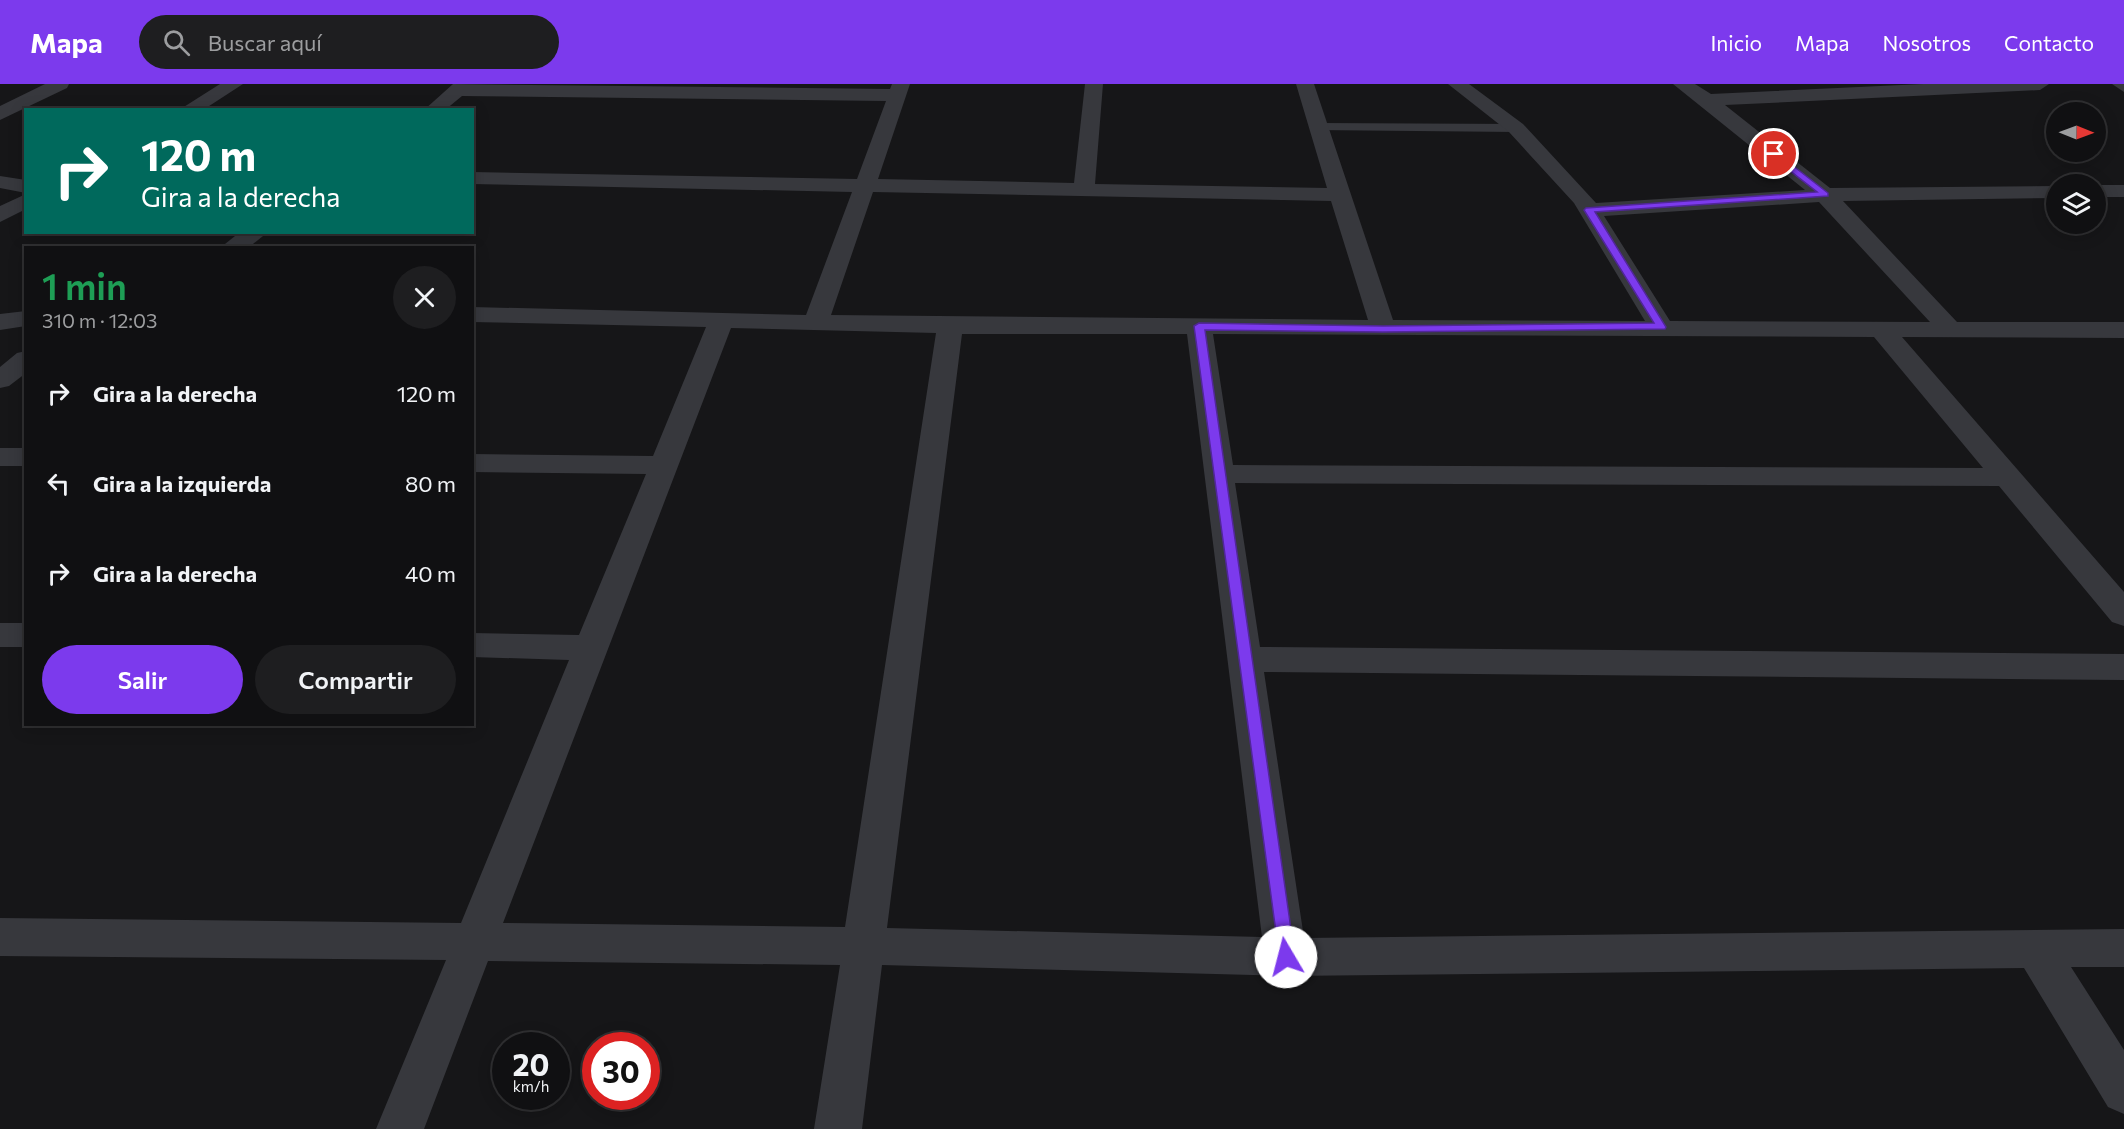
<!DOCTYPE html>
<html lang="es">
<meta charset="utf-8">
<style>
:root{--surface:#101012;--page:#1e1e20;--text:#f1f3f6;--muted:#9c9d9f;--line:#303032;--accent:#7c3aed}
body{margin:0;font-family:Commissioner,sans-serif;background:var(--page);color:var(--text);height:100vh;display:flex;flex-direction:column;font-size:22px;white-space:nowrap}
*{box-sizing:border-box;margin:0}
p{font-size:20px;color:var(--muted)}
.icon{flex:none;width:33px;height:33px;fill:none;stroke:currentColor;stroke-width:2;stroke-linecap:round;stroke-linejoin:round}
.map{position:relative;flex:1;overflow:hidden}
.side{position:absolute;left:24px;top:162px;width:450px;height:480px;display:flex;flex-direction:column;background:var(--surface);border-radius:0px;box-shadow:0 3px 15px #0003,0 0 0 2px var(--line)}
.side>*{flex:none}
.banner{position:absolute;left:24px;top:24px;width:450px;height:126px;border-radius:0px;box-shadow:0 3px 15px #0003,0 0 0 2px var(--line);background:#00695c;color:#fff;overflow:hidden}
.needle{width:39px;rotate:91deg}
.fabs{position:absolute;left:2046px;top:18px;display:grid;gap:12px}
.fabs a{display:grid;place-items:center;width:60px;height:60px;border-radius:50%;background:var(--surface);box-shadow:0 3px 15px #0003,0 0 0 2px var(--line);font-size:30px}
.speed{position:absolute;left:492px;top:948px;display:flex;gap:12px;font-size:30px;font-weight:700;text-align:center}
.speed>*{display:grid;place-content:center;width:78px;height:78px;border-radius:50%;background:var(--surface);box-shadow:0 3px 15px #0003,0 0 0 2px var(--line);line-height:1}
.speed small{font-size:15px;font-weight:400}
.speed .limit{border:9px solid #d22;background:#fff;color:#111}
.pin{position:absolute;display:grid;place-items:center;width:51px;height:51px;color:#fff;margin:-26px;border:3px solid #fff;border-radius:50%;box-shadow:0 2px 6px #0007}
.me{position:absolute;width:66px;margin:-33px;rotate:352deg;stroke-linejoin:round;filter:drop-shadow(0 0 4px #0008)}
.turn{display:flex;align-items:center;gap:21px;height:126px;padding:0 18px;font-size:27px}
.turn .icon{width:78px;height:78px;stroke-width:2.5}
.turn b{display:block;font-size:42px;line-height:51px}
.round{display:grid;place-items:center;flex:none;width:63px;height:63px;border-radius:32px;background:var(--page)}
.overview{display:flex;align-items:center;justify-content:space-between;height:102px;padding:0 18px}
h1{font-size:36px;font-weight:600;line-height:45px;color:#1e9e55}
.cta{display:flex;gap:12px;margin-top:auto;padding:12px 18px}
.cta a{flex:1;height:69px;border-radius:36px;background:var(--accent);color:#fff;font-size:24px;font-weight:600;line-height:69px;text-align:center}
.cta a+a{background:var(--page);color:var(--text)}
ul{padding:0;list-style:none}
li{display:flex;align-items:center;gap:18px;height:90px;padding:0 18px}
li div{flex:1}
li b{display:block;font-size:22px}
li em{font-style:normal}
header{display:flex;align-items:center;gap:36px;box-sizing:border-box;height:84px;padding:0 30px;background:var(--accent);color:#fff}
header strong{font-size:28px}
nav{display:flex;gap:33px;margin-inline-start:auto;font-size:21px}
.search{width:420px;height:54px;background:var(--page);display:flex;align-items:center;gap:15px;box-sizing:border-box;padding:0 21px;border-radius:33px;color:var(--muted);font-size:22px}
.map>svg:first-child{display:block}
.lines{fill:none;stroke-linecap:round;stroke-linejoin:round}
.lane{fill:#37383d;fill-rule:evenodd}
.street{fill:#37383d;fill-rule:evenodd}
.route{fill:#7c3aed;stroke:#51269a;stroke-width:1.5}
</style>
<header>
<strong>Mapa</strong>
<div class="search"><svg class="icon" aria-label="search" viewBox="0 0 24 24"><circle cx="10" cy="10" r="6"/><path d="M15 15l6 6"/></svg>Buscar aquí</div>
<nav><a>Inicio</a><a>Mapa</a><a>Nosotros</a><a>Contacto</a></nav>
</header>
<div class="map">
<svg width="2124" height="1045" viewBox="0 0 2124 1045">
<rect width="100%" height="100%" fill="#161618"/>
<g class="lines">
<!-- lane -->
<path class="lane" d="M1319 39 1516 40 1523 44 1516 48 1314 46 1312 43Z"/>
<!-- street -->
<path class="street" d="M45 0H69L67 4 0 36V22Z
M220 0H243L203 26H179Z
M453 0 890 5 892 0H910L878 95 1074 99 1085 0H1103L1095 100 1327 104 1296 0H1314L1393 236 1645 237 1574 119 1509 48 1448 0H1469L1523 40 1596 119 1805 106 1673 0H1695L1711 10 1923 0H2049L2040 6 1725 21 1830 104 2056 102V114L1843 117 1957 238H2124V254L1902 253 2124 508V542L2112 538 1999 402 1235 399 1260 563 2124 570V596L1264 588 1304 854 2124 845V883H2071L2124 966V1030L2108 1023 2024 884 1286 892 882 881 862 1045H814L840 881 488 877 424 1045H376L446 876 0 872V834L461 839 569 576 472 573V549L579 551 646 390 472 388V370L653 372 706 243 472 238V223L806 231 852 108 472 100V88L857 95 886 17 462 12 445 26H424ZM873 108 1331 117 1368 236 831 231ZM1819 118 1930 238 1670 237 1604 132ZM731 244 936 249 845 843 503 839ZM962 250H1187L1262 853 887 844ZM1213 250 1874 253 1983 384 1233 381Z
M2112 0H2124V8Z
M0 92 26 96V109L0 104Z
M2096 101H2124V113H2096Z
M26 110V125L0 138V122Z
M240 148H268L248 164H220Z
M26 227V242L0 246V230Z
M26 267V289L9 302 0 304V283L17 269Z
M0 364H26V382H0Z
M0 539H26V563H0Z"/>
</g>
<!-- route -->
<path class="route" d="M1774 67 1828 109V112L1595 128 1666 243 1665 245 1383 248 1205 246 1295 873 1292 878 1286 881 1280 878 1194 242 1199 239 1383 242 1654 239 1584 126 1586 124 1817 108 1771 72Z"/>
</svg>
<div class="fabs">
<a><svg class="needle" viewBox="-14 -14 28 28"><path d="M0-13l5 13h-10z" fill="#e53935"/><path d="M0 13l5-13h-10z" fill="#9c9d9f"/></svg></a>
<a><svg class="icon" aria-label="layers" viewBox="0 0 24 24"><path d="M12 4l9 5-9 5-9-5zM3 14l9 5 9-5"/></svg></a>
</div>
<div class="speed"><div>20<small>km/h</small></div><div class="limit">30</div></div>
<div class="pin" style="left:1774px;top:70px;background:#d93025"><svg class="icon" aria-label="arrive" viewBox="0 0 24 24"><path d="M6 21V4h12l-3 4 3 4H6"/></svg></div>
<svg class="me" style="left:1286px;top:873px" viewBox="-20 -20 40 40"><circle r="19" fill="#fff"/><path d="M0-13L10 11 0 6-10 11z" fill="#7c3aed"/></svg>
<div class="banner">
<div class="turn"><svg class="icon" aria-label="right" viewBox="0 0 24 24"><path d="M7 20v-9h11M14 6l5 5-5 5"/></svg><div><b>120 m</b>Gira a la derecha</div></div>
</div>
<section class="side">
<div class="overview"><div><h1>1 min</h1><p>310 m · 12:03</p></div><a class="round"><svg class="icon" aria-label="close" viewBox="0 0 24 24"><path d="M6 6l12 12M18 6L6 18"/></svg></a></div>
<ul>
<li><svg class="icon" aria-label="right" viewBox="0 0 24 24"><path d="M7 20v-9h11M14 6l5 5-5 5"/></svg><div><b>Gira a la derecha</b></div><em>120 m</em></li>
<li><svg class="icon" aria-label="left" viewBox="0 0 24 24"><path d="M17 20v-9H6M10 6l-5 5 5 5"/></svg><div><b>Gira a la izquierda</b></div><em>80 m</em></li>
<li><svg class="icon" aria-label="right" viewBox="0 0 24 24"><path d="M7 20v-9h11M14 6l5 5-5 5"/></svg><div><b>Gira a la derecha</b></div><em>40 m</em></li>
</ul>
<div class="cta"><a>Salir</a><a>Compartir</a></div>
</section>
</div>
